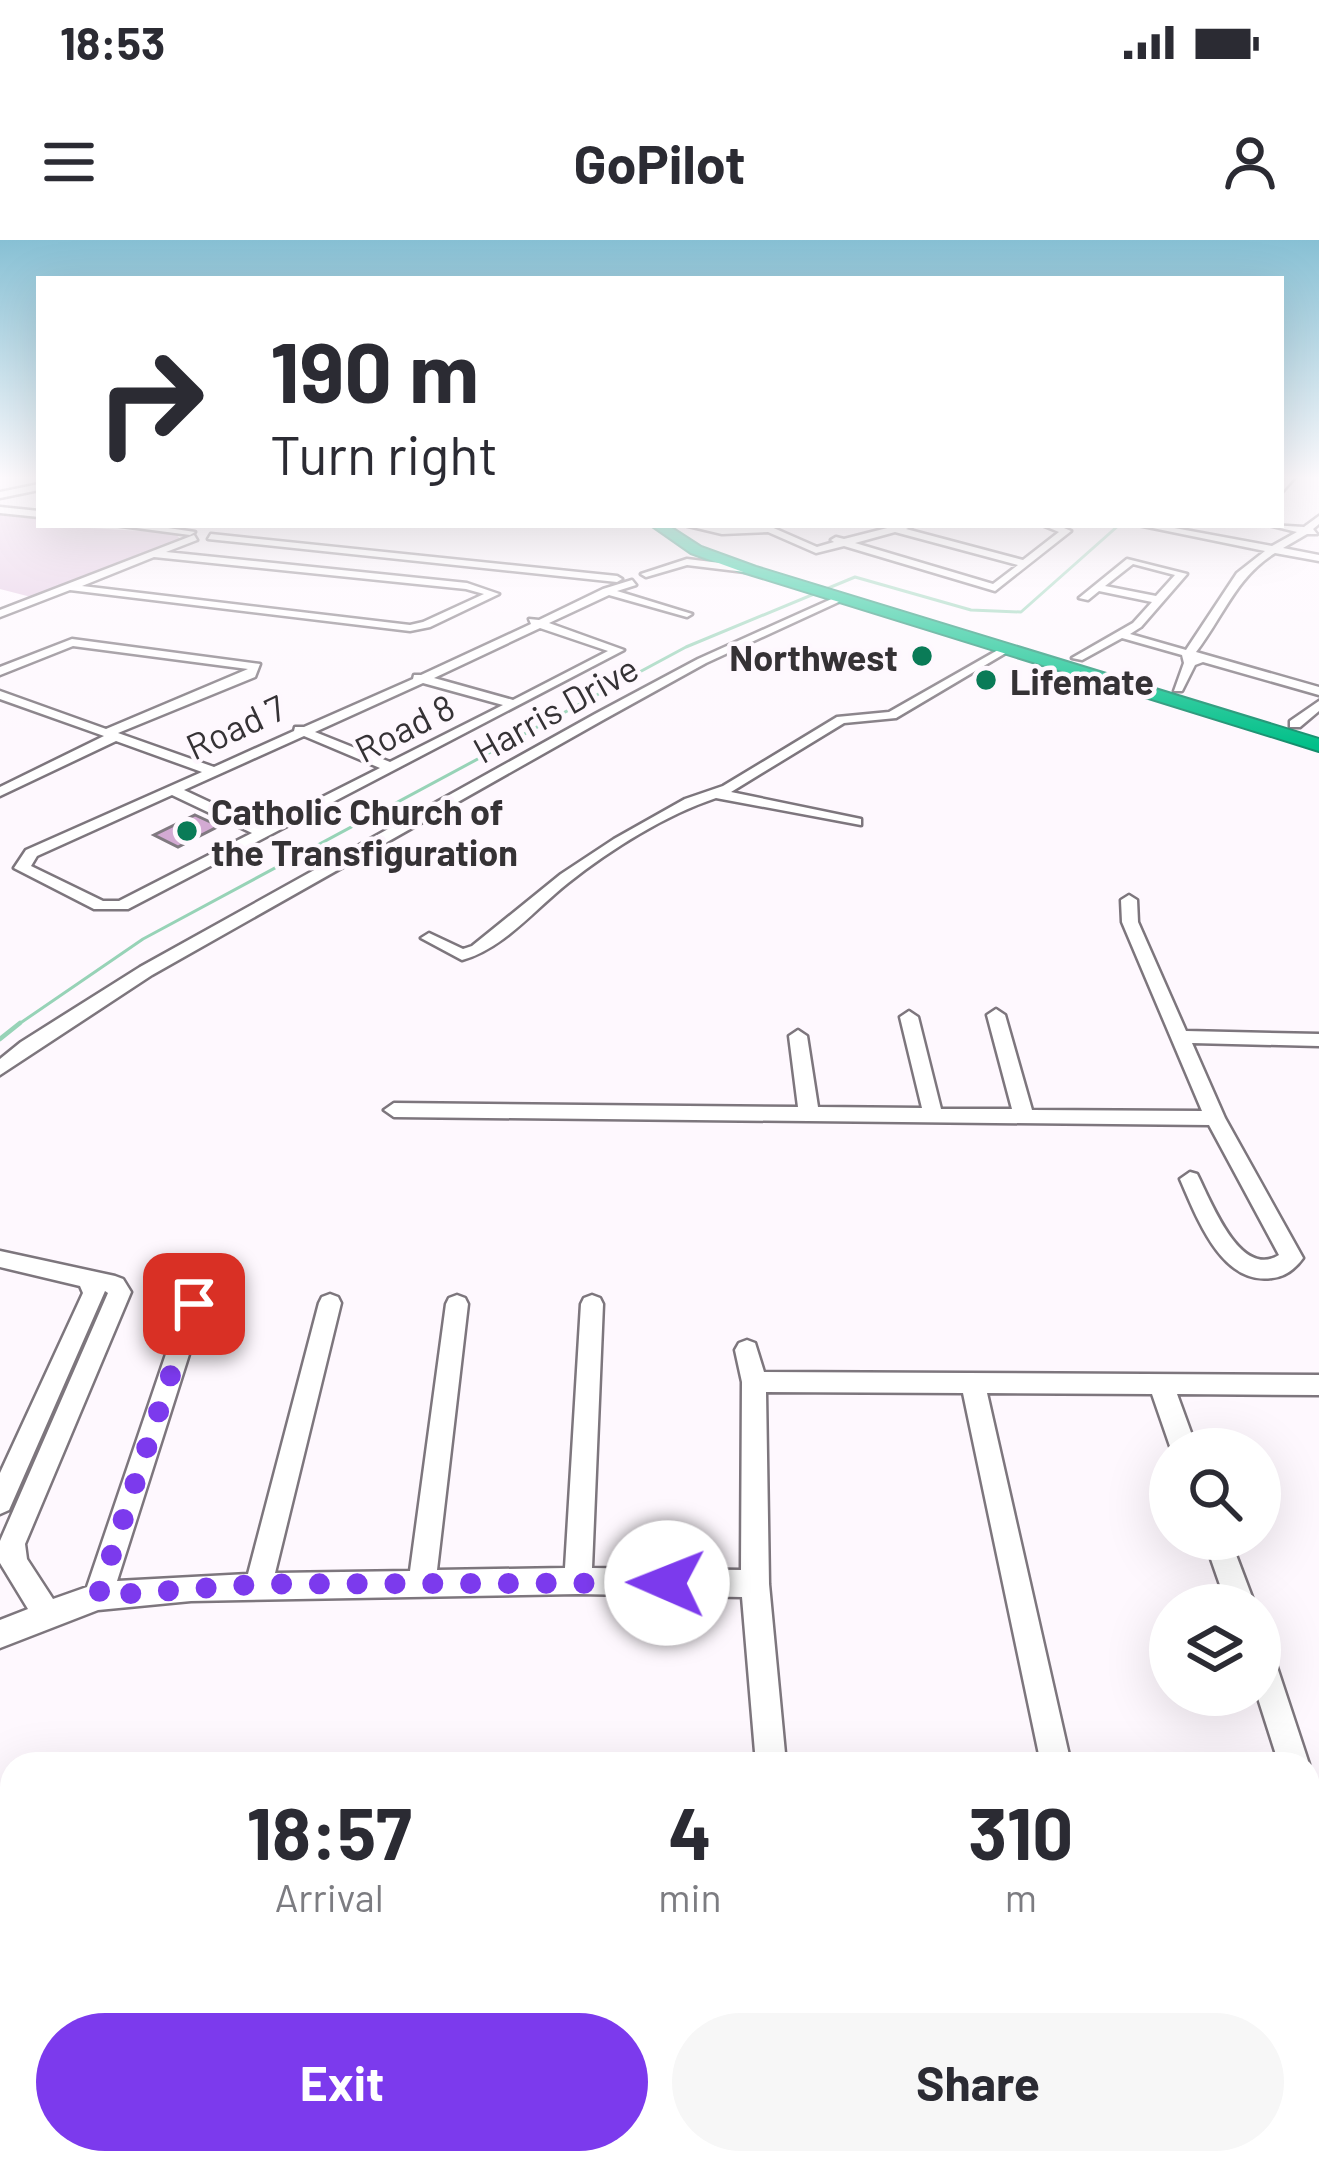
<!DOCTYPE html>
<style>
:root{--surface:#fff;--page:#f7f7f7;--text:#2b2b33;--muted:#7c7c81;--accent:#7c3aed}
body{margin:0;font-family:Barlow,sans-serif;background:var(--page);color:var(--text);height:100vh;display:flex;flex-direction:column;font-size:45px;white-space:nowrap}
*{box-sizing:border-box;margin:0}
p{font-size:39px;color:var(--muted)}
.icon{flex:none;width:66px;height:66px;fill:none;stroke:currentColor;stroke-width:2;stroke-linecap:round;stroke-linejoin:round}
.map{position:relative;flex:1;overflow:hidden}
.sheet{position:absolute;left:0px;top:1512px;width:1320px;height:423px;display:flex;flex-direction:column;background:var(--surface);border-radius:36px 36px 0 0;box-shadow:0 12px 48px #0002}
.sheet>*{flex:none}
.banner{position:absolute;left:36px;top:36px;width:1248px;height:252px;border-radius:0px;box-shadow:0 12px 48px #0002;background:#fff;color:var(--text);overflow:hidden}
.tools{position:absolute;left:1149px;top:1188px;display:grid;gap:24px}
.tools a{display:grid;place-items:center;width:132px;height:132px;border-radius:50%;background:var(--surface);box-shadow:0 12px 48px #0002;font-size:60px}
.pin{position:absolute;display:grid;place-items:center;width:102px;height:102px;color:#fff;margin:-51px;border-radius:24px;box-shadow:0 6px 18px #0006}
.me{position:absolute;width:132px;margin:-66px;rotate:271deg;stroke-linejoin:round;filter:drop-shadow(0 0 9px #0008)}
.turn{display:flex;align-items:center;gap:42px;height:252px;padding:0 36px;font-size:54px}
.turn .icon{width:156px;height:156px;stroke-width:2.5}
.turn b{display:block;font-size:84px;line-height:102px}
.eta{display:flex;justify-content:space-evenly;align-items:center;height:204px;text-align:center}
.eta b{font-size:72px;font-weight:700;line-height:84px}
.action{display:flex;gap:24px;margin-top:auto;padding:24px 36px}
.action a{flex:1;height:138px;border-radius:72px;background:var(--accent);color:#fff;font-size:48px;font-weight:700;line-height:138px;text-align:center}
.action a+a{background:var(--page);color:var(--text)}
.status{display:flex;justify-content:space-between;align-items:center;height:84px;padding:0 60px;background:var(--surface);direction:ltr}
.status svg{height:33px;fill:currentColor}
header{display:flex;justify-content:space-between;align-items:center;height:156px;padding:0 36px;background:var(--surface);font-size:54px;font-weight:700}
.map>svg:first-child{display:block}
.green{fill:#e0c3df}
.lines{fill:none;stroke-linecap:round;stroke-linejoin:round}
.stream-far1{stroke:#97d3b7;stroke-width:3}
.stream{stroke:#97d3b7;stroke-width:4.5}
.building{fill:#d3aad3;stroke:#807980;stroke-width:3}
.minor-casing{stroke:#7d767d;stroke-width:5}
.highway-casing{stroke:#138e6c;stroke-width:4}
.minor{fill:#fff;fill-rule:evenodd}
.highway{fill:#01c089;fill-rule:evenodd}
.route{stroke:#7c3aed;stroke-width:21;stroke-dasharray:0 37.8}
.poi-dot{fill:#0a7b57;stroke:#fef8fe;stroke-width:4.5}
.labels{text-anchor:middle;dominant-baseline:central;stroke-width:9;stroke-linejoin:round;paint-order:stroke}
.far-poi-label{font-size:36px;font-weight:bold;fill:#353235;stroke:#fef8fe;text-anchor:start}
.far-street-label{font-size:36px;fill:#353235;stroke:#fef8fe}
</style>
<div class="status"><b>18:53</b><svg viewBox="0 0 49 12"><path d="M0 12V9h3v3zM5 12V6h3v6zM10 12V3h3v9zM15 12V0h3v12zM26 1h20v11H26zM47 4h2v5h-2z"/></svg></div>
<header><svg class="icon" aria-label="menu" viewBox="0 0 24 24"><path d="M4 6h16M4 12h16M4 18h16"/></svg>GoPilot<svg class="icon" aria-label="person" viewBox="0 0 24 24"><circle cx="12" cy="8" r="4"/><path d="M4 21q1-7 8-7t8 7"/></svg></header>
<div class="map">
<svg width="1319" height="1933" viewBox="0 0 1319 1933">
<rect width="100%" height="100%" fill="#fef8fe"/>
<!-- green -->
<path class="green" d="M0 275 39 279V285L175 293 181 300 31 357 0 349Z"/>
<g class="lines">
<!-- stream-far1 -->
<path class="stream-far1" d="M16 786 143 699 686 407 855 337 971 370 1021 372 1119 285"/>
<!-- stream -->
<path class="stream" d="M0 799 20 783"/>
</g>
<!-- building -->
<path class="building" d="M195 575 219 586 178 607 154 595Z"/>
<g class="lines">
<!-- minor casing -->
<g class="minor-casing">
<path id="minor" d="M1288 236H1296L1281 253V244Z
M39 244V250L0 258V252Z
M0 267 39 271V277L0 273Z
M1319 276V284L1313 289 1317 294H1307L1283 308 1319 315V321L1275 313C1236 337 1223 377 1196 412L1319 447V455L1203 422 1195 425 1182 451H1174L1184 423 1182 415 1122 398 1082 420 1072 418 1133 383 1152 362 1099 351 1088 360 1079 358 1127 319 1187 334 1141 387 1130 394 1186 410 1237 333 1265 311 1138 285H1158L1272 306 1297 292 1268 285 1304 287ZM1133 324 1175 335 1156 356 1105 346Z
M114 285H148L195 292 190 295Z
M684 285 722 288 769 286 817 307 834 302 831 300 836 297 844 299 899 285H915L906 289 1023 320 1059 292 1042 285H1057L1071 291 995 351 844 306 816 313 768 292 722 294ZM895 292 1018 325 993 344 855 303Z
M211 294 617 336 622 339 617 342 208 299Z
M194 295 197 300 166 312 467 343 499 354 430 387 410 391 70 350 0 377V370ZM154 317 466 349 484 354 423 382 410 385 82 346Z
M687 319 745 326 750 329 745 332 687 325 646 337 641 334Z
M632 340 636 345 617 351 692 374 687 377 609 355 549 383 624 410 128 669H94L14 628 26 610 202 532 116 501 0 556V547L104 496 0 459V451L106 489 248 429 73 406 0 435V427L72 399 260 424 255 437 118 493 214 527 294 491 295 487H304L413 439 414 435H421L531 384 529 379 539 380 603 349ZM540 388 608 411 513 460 434 438ZM423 443 503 465 390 522 315 492ZM304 496 380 528 263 587 184 550ZM172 555 252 593 119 661H103L31 626 37 616Z
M836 357 845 359 706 423 603 480 152 735 0 835V819L21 802 140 727 595 474 698 419Z
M1005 406 1011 409 1009 411 896 478 844 483 731 552 861 579V585L716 558C665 575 611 609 568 643 535 669 503 709 462 720L421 698 429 693 463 709 472 706 561 634 614 599 685 559 723 546 837 477 889 472Z
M1319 461V471L1300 487H1290V481Z
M1129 655 1137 660 1138 682 1186 791 1319 794V806L1192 803 1225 878 1303 1018C1296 1028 1285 1037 1272 1038 1221 1046 1196 975 1180 939L1190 932 1197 934C1211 961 1240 1040 1279 1015L1209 885 394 877 384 870 394 863 798 867 789 796 798 790 807 796 818 867 922 868 900 777 909 771 918 777 941 869H1012L987 775 996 769 1005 775 1032 870 1202 871 1122 682 1121 660Z
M0 1011 115 1036 123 1039 131 1052 25 1304 27 1319 53 1359 87 1347 183 1064 186 1058 194 1055 202 1058 205 1064 117 1341 248 1334 319 1063 322 1057 330 1054 338 1057 341 1063 275 1333 410 1331 446 1064 449 1058 457 1055 465 1058 468 1064 437 1330 565 1328 581 1064 584 1058 592 1055 600 1058 603 1064 592 1328 741 1330 742 1142 735 1110 739 1103 747 1100 755 1103 764 1132 1319 1135V1155L1177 1154 1197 1209H1171L1152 1154 987 1153 1071 1524H1041L963 1153 766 1152 769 1344 786 1524H756L742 1357 578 1354 191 1361 98 1370 0 1408V1380L28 1369 0 1323V1301L108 1053 105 1051 9 1270 0 1274V1233L83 1053 80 1046 0 1027Z
M1204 1299H1230L1255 1365H1227Z
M1260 1404 1270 1408 1274 1418 1309 1524 1308 1527V1524H1279L1257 1455H1260Z
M12 1645V1682L0 1688V1650Z
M781 1923H819L820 1933H782Z
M1135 1923H1173L1176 1933H1138Z"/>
</g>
<!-- highway casing -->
<g class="highway-casing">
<path id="highway" d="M651 285H667L701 307 756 327 1319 499V511L746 333 691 313Z"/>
</g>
<!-- minor -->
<use href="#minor" class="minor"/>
<!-- highway -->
<use href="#highway" class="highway"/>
</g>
<!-- sky -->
<linearGradient id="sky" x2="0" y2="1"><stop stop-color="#87c0d4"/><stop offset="0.47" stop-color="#fffcff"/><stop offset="1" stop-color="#fffcff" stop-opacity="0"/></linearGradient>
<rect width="1319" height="506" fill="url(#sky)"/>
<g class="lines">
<!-- route -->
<path class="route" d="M194 1064 98 1356 259 1344 667 1343"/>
</g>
<!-- markers -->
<g class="poi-dot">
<circle cx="922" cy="416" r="12"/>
<circle cx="986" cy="440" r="12"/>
<circle cx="187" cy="591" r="12"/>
</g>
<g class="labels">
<!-- far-poi labels -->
<g class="far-poi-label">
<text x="898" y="416" text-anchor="end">Northwest</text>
<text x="1010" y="440">Lifemate</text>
<text x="211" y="570">Catholic Church of<tspan x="211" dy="41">the Transfiguration</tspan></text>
</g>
<!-- far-street labels -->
<g class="far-street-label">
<text transform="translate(555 468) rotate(-29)">Harris Drive</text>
<text transform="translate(235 486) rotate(-25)">Road 7</text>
<text transform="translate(404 487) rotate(-27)">Road 8</text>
</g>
</g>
</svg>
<div class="tools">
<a><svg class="icon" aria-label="search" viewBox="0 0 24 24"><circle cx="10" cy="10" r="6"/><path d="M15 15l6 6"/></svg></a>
<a><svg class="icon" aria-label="layers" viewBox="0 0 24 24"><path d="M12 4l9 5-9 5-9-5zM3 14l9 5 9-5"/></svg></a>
</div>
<div class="pin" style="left:194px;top:1064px;background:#d93025"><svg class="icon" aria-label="arrive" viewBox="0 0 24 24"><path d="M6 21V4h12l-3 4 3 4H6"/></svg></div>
<svg class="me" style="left:667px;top:1343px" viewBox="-20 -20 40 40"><circle r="19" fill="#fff"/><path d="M0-13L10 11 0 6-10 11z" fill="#7c3aed"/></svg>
<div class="banner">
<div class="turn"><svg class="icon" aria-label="right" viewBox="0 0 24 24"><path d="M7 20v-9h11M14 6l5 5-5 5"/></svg><div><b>190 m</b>Turn right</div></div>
</div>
<section class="sheet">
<div class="eta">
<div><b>18:57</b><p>Arrival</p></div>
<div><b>4</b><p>min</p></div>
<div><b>310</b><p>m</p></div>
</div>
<div class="action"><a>Exit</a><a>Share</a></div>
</section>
</div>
